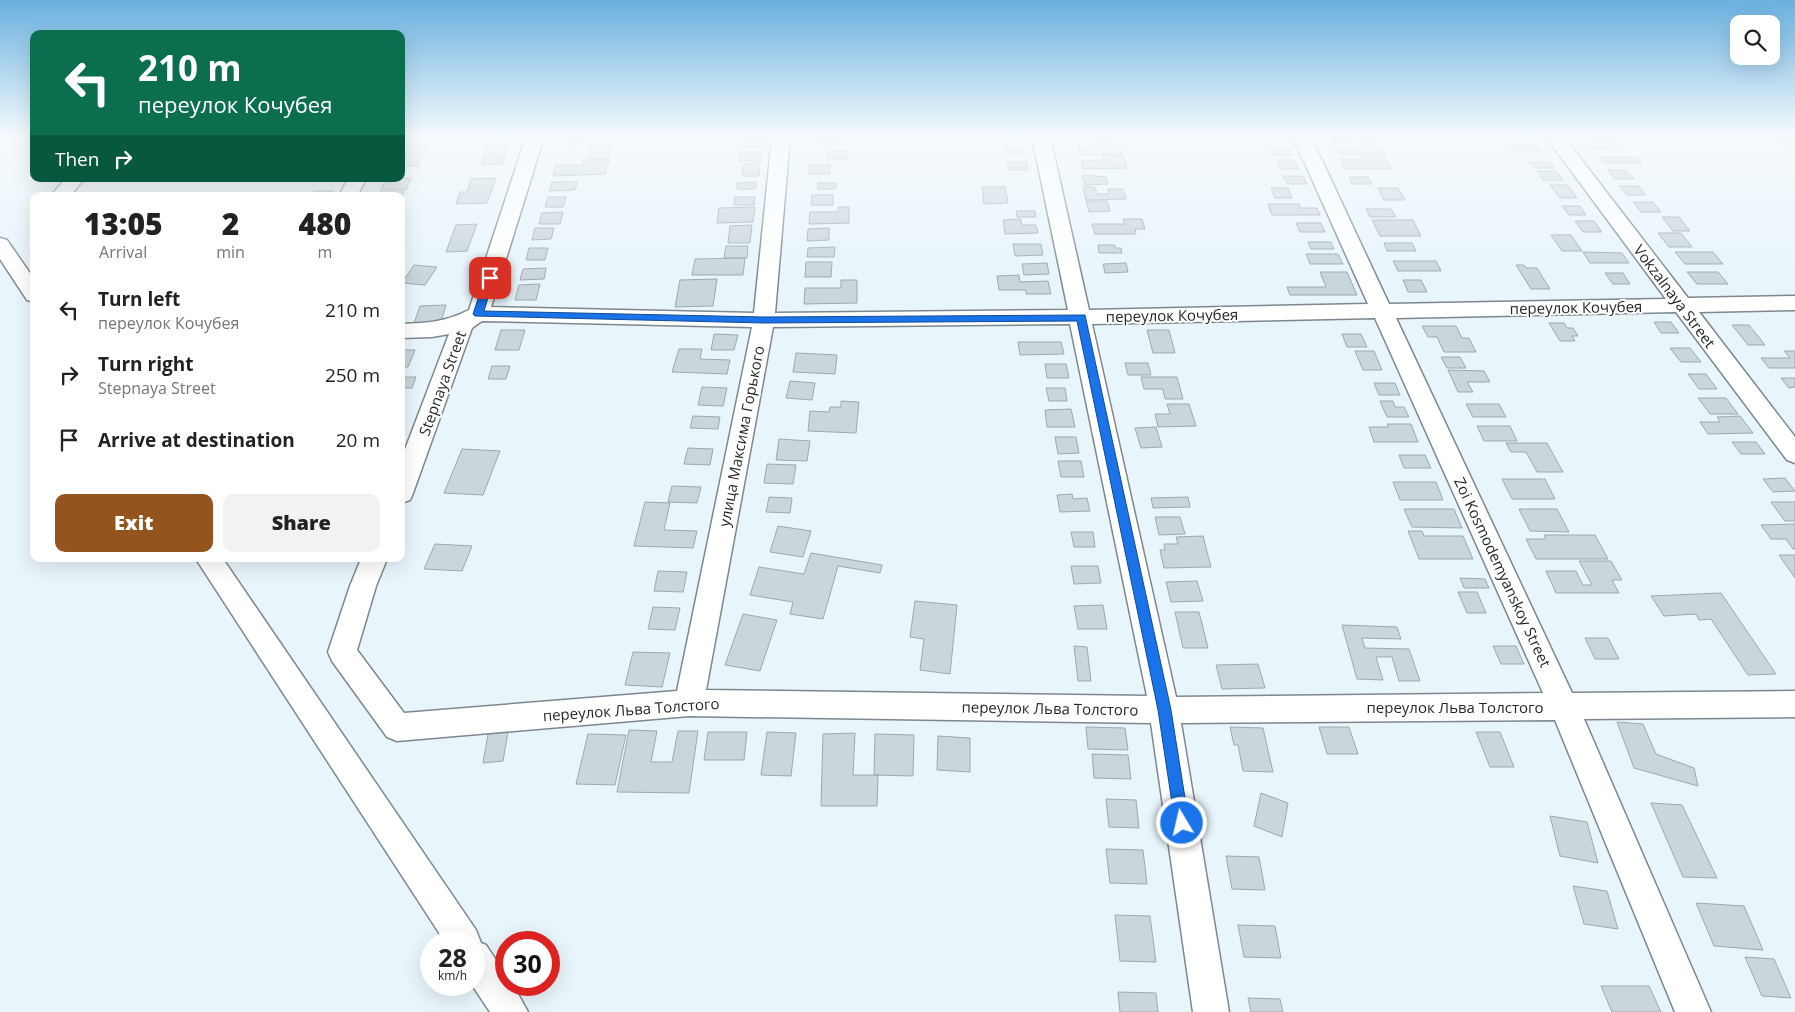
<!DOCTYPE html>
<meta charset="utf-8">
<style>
:root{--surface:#fff;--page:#f2f2f2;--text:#222;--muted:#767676;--accent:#94541e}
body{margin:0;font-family:"Open Sans",sans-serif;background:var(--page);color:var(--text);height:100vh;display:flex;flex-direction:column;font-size:19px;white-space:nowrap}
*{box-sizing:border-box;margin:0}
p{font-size:16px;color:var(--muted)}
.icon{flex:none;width:28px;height:28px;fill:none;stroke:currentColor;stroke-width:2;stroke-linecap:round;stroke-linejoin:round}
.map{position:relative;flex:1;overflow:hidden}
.drawer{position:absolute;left:30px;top:192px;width:375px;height:370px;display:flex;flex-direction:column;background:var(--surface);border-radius:10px;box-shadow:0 5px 20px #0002}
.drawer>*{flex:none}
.top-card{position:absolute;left:30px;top:30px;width:375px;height:152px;border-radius:10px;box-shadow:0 5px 20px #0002;background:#0b6e4f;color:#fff;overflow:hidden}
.tools{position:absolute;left:1730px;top:15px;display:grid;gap:10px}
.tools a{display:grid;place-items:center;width:50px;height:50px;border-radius:10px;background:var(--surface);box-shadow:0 5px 20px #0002;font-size:25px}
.speed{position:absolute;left:420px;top:931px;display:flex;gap:10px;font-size:25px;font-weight:700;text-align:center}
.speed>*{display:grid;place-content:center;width:65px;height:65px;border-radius:50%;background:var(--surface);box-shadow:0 5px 20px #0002;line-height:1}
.speed small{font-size:12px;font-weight:400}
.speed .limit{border:8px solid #d22;background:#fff;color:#111}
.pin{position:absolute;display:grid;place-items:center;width:42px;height:42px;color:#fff;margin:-21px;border-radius:10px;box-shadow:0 2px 8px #0006}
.me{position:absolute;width:55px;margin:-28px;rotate:351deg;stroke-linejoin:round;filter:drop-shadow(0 0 4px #0008)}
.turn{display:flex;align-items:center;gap:18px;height:105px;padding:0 25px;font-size:22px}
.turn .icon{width:65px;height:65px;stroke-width:2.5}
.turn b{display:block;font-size:35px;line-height:42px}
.then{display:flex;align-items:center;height:48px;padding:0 25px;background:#0003;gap:10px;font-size:19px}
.eta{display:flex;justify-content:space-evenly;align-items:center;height:85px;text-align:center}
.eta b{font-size:30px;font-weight:800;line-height:35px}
.button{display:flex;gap:10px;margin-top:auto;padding:10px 25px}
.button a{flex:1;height:58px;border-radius:10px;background:var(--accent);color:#fff;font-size:20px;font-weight:800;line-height:58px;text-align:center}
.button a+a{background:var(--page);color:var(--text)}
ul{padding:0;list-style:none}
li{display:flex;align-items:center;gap:15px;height:65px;padding:0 25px}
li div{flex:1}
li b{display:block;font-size:19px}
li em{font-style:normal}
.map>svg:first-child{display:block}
.building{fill:#c9d6db;stroke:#9da9ae}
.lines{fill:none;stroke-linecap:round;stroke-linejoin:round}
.minor-casing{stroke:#7d888d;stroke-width:3}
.minor{fill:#fff;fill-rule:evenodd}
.route{fill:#1a73e8;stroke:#114b97}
.labels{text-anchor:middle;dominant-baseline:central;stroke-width:4;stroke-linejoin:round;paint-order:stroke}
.street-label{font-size:15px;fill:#1f2426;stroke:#fff}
</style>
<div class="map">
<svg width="1795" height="1012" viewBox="0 0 1795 1012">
<rect width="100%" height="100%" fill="#e8f5fb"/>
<!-- building -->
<path class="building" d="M567 137H584L582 144H565Z
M814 137H836V143H814Z
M1330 137H1376L1378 140H1361L1359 137H1352L1355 143H1333Z
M1770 137 1790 139 1795 144H1778Z
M746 139H765L764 147 745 148Z
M1111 140 1113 146H1119L1122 154 1080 155 1078 147H1094L1092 141Z
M408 142H429L418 166H401V155Z
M1365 142H1378L1385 154H1338L1335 147H1368Z
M1592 142H1613L1618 149H1591L1588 146H1595Z
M1510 145H1535L1540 152H1514Z
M488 146H508L502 164 481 165Z
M591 146H611L608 159 588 160Z
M1022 147 1023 154H1007L1005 148Z
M1270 147H1287L1291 155H1274Z
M828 151H848V159H828Z
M740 152H761V161H739Z
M1103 155H1123L1127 168 1083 169 1081 161 1104 160Z
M1361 156H1384L1392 169H1345L1340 159H1363Z
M1598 157H1636L1642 163H1604Z
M583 160H609L605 174 553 176 556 165H582Z
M1277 160H1294L1299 169H1281Z
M1007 162H1027L1028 170H1009Z
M1528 162H1549L1554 168H1533Z
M760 163 759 176H742L744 164Z
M810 165H830V174H809Z
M1607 170H1626L1634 179H1615Z
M1537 171H1556L1563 180H1543Z
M1082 175 1106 177 1108 184 1085 185Z
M1283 176H1303L1307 184H1287Z
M1349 177H1368L1372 184H1352Z
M411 178 406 190H381L386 179Z
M496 178 487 203 456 204 460 192H467L471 179Z
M552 182H577L575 190 549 191Z
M756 182V189H737V183Z
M818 183H836V189H818Z
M1550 185H1568L1577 198H1560Z
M1619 186H1638L1646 195H1627Z
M982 187H1005L1008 203 984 204Z
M1083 187H1095L1097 194H1109L1108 189H1123L1126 199 1086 200Z
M1271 188H1288L1292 198H1275Z
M1378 188H1398L1405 200H1384Z
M314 191H333L330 196H311Z
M380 192H404L401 199V196H378Z
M812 195H833V205H811Z
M548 197H566L563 207H545Z
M735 197H755L754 205H734Z
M1086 201H1107L1110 211 1089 212Z
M1633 202H1653L1661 212H1641Z
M1268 204H1299L1300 208H1317L1320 215H1272Z
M1562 206H1580L1586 215H1569Z
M755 207 753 222 717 223 719 208Z
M838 207H849V223L809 224 810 212H838Z
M1366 209H1391L1396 217H1370Z
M1016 211H1035L1036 217H1017Z
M563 212 560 224H539L542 213Z
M1662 217H1679L1690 231H1673Z
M1021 219 1022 225H1036L1038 233 1005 234 1003 220Z
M1123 219H1142L1145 229H1135L1136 234H1095L1092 224H1125Z
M1372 220H1413L1421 236H1380Z
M1575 221H1594L1602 232H1583Z
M1296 223H1321L1325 232H1300Z
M477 224 467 251 446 252 456 225Z
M752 225 750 243H728L730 226Z
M535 228H554L551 239 532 240Z
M829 228V240L807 241 808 229Z
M1658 233H1681L1692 247H1669Z
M1551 235H1571L1582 251H1562Z
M1308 242H1331L1334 249H1311Z
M1384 243H1412L1416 251H1387Z
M1013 244H1041L1043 255 1015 256Z
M1098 245H1115V248H1121L1122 253H1099Z
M726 246H748L747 258H724Z
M835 247 834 257H807L808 248Z
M529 248H548L545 260H526Z
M1583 252 1622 253 1629 263H1590Z
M1675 252H1713L1723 264H1685Z
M1306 254H1338L1343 264H1310Z
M745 258 743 275H692L695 259Z
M1393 261H1436L1441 271H1398Z
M806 262H832L831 277H805Z
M1047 263 1049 274 1024 275 1022 264Z
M1126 263 1128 272 1105 273 1103 264Z
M414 265 437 267 425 285 402 283Z
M1516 265H1524L1526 268H1537L1550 289H1531Z
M546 268 544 279 520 280 523 269Z
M1320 272H1347L1357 295H1290L1287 287H1326Z
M1687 272H1718L1728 284H1697Z
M1605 273H1623L1630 284H1613Z
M1019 275 1020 282 1048 281 1051 294H1026V290H999L997 276Z
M717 279 713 306 675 307 680 280Z
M841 280H857V303L804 304 805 288H841Z
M1403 280H1421L1427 292H1408Z
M540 284 536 300H515L519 285Z
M446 305 441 322 414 323 420 306Z
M1654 322H1671L1679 333H1661Z
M1549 323H1564L1567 328H1573L1578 336H1572L1575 341H1560Z
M1732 325H1749L1765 345H1748Z
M1422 326H1456L1462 338H1469L1476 352H1444L1437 337H1428Z
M501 330H525L519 350H495Z
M1147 330H1169L1175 353H1153Z
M714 334 738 335 734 350H711Z
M1342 334H1361L1367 347H1347Z
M1018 342H1061L1064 354 1020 355Z
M1670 348H1690L1701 362H1681Z
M679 349H702L700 359 730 360 727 374 672 372Z
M401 350H415L408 367H401Z
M1355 351H1374L1382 370H1363Z
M1784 351H1795V368H1769L1761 358H1790Z
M796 353 837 355 835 374 793 372Z
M1441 357H1460L1466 368H1447Z
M1125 363H1148L1151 375H1128Z
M1045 364H1066L1069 378H1047Z
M492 366H510L506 379H488Z
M1448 370 1484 371 1490 382H1467L1473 392H1458Z
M1688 374H1706L1717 389H1699Z
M401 377H416L412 388H401Z
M1141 377H1177L1183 399H1165L1163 389H1144Z
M1781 378H1795V387L1789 388Z
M790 381 815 383 812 400 786 398Z
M1374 383H1395L1400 395H1379Z
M702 387 727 388 723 406 698 405Z
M1046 388H1065L1067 401H1049Z
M1698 398H1726L1738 414H1710Z
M841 401 859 402 856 433 808 431 810 411 829 412 830 407H841Z
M1380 401H1393L1395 407H1404L1409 417H1387Z
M1167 404H1189L1196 426 1158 427 1155 414H1170Z
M1466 404H1499L1506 417H1473Z
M1071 409 1075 427H1047L1045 410Z
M693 416 720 417 718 429 690 428Z
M1740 416 1753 433 1708 434 1700 422H1720L1717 417Z
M1387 424H1411L1418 442H1374L1369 427H1389Z
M1477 426H1510L1517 441H1484Z
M1156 427 1162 447 1141 448 1135 428Z
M1055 437H1076L1079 453 1058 454Z
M779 439 810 441 807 461 776 460Z
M1732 442H1756L1765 454H1741Z
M1506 443H1547L1563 472H1537L1526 452H1511Z
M688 448 713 449 710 465 684 464Z
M462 449 500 451 483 495 444 493Z
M1399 455H1425L1431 468H1404Z
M1058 461H1081L1084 477H1061Z
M767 464 796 465 793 484 764 483Z
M1785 478 1795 491 1773 492 1763 479Z
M1502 479H1545L1555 499H1512Z
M1393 482H1436L1443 500H1400Z
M672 486 701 487 697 503 668 502Z
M1072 494 1073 499 1087 498 1090 511 1060 512 1057 495Z
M769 497 792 498 790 513 766 512Z
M1188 497 1190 507 1153 508 1151 498Z
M645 502 670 503 664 530 697 531 693 548 634 546Z
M1771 502H1795V521H1785Z
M1404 509H1454L1462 528 1412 527Z
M1519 509H1557L1569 532 1530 531Z
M1155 517H1180L1185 534 1159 535Z
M1795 524V549H1793L1786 539H1771L1761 525Z
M778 526 811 531 803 557 770 552Z
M1408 531H1422L1424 536H1463L1473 559H1419Z
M1071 532H1093L1095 547H1074Z
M1544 535H1595L1608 559H1536L1526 539H1546Z
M1203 536 1211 567 1164 568 1160 550H1165L1164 544H1178L1176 537Z
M435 544 472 546 462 571 424 569Z
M811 553 882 565 880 573 838 566 823 619 790 614 793 602 750 595 759 567 804 574Z
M1779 555H1795V578Z
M1579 561H1611L1622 580H1612L1619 593H1556L1546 571H1576L1583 585H1592Z
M1071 566H1098L1101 583 1074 584Z
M658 571 687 572 683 592 654 591Z
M1460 578 1485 579 1489 588H1464Z
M1197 581 1203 601 1171 602 1166 582Z
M1458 592H1477L1486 613H1467Z
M1721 593 1776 674 1748 675 1711 619 1699 620 1696 614 1664 616 1651 596Z
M915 601 957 605 950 674 920 670 924 639 910 637Z
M1103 605 1107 629H1078L1074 606Z
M653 607 680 608 675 630 648 629Z
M1175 612H1199L1208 648H1183Z
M743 614 777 620 760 671 725 665Z
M1342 625 1397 627 1401 639 1362 638 1365 648 1409 649 1420 681H1399L1392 657H1376L1383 680 1357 679Z
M1585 638H1608L1619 659H1595Z
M1074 646 1087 647 1091 681H1078Z
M1493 646H1516L1524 664H1501Z
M633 652 670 653 662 687 625 685Z
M1258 664 1265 688 1222 689 1216 665Z
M1617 722 1643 724 1656 754 1694 768 1698 786 1634 768Z
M1086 727 1125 728 1128 750 1088 749Z
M1230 727 1263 728 1273 772 1243 771 1238 745H1234Z
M1319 727H1349L1358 754H1327Z
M629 730 657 731 651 762H672L678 731H698L689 793 617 792Z
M508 732 503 761 483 763 488 734Z
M708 732H747L744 760H704Z
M767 732 796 733 791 776 761 775Z
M1476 732H1500L1514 767H1490Z
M855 733 853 775H878L877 806H821L823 734Z
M588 734 626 735 615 785 576 784Z
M875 734 914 735 913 776 874 775Z
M938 736 970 738V772L937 770Z
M1092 754 1128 755 1131 779 1094 778Z
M1261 793 1288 803 1282 837 1254 826Z
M1106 799 1136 800 1139 828 1109 827Z
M1651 803 1682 805 1717 878 1683 877Z
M1550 816 1587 822 1598 863 1560 856Z
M1106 849 1143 850 1147 884 1110 883Z
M1226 856 1259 857 1265 890 1232 889Z
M1573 886 1607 891 1618 929 1584 924Z
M1696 903 1744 906 1763 950 1714 946Z
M1115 915 1150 916 1156 962 1120 961Z
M1238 925 1275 926 1281 958 1244 957Z
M1745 957 1774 959 1791 998 1762 996Z
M1601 986H1649L1661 1012H1612Z
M1118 992 1156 993 1158 1012H1120Z
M1248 998 1280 999 1283 1012H1251Z"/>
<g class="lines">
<!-- minor casing -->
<g class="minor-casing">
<path id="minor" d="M526 137H544L491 307 754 313 772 137H790L775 313 1068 310 1032 137H1050L1089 310 1368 304 1293 137H1311L1389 304 1666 299 1546 137H1564L1688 298 1795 296V310L1699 312 1795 437V463L1787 460 1676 312 1396 318 1572 693 1795 691V717L1584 719 1711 1012H1675L1555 720 1181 723 1229 1012H1193L1151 723 689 716 397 741 387 737 332 661 328 652 350 586 361 559H387L376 586 357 650 404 713 677 691 752 327 482 321 472 328 413 493 410 500 401 503V460L449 334 432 337 401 338V324C428 323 445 322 469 310ZM1375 318 1543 693 1176 697 1092 324ZM1070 324 1147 696 706 690 773 327Z
M65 179H84L70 196H51Z
M348 179H366L357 196H339Z
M0 238 7 240 34 279V302L27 300 0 259Z
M196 559H223L476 930 481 943 486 945 506 975V985H513L528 1012H490L472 985 474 942H445Z"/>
</g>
<!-- minor -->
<use href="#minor" class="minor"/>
</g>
<!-- sky -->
<linearGradient id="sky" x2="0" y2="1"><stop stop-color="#69b1df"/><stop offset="0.49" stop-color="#f5fafd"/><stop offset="1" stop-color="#f5fafd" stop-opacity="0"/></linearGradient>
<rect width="1795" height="278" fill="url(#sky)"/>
<!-- route -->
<path class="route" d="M490 275 494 278 484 311 764 317 1085 315 1171 710 1189 823 1187 828 1182 830 1177 828 1175 823 1158 710 1077 321 764 323 475 316 473 314 485 278Z"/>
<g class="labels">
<!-- street labels -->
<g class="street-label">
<text transform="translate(1675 296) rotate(53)">Vokzalnaya Street</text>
<text transform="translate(1576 307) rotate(-1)">переулок Кочубея</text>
<text transform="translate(1172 315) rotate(-1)">переулок Кочубея</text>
<text transform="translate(442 383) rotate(-70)">Stepnaya Street</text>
<text transform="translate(741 436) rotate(-79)">улица Максима Горького</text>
<text transform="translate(1503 572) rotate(65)">Zoi Kosmodemyanskoy Street</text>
<text x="1455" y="707">переулок Льва Толстого</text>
<text transform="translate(1050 708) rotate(1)">переулок Льва Толстого</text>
<text transform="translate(631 709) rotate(-4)">переулок Льва Толстого</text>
</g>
</g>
</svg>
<div class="tools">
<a><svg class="icon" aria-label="search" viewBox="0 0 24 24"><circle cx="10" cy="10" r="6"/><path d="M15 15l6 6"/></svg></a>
</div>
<div class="speed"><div>28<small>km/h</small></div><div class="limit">30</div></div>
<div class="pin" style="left:490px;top:278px;background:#d93025"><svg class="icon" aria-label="arrive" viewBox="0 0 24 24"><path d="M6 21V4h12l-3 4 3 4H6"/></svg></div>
<svg class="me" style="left:1182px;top:823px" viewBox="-20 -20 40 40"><circle r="17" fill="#1a73e8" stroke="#fff" stroke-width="3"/><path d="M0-11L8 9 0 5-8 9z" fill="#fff"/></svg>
<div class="top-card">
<div class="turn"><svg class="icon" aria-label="left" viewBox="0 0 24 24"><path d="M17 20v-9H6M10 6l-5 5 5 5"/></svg><div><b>210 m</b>переулок Кочубея</div></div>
<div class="then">Then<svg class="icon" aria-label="right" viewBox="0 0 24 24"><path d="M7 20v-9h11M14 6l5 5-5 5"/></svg></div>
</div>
<section class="drawer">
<div class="eta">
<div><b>13:05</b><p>Arrival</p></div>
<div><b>2</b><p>min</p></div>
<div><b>480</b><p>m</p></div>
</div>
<ul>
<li><svg class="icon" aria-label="left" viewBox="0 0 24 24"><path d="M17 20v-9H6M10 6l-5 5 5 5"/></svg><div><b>Turn left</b><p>переулок Кочубея</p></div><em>210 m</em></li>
<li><svg class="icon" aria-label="right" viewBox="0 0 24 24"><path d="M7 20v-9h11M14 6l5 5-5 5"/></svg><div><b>Turn right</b><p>Stepnaya Street</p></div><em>250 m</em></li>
<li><svg class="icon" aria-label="arrive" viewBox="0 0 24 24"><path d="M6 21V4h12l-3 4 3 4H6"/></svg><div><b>Arrive at destination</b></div><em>20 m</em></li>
</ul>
<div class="button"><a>Exit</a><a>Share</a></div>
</section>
</div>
